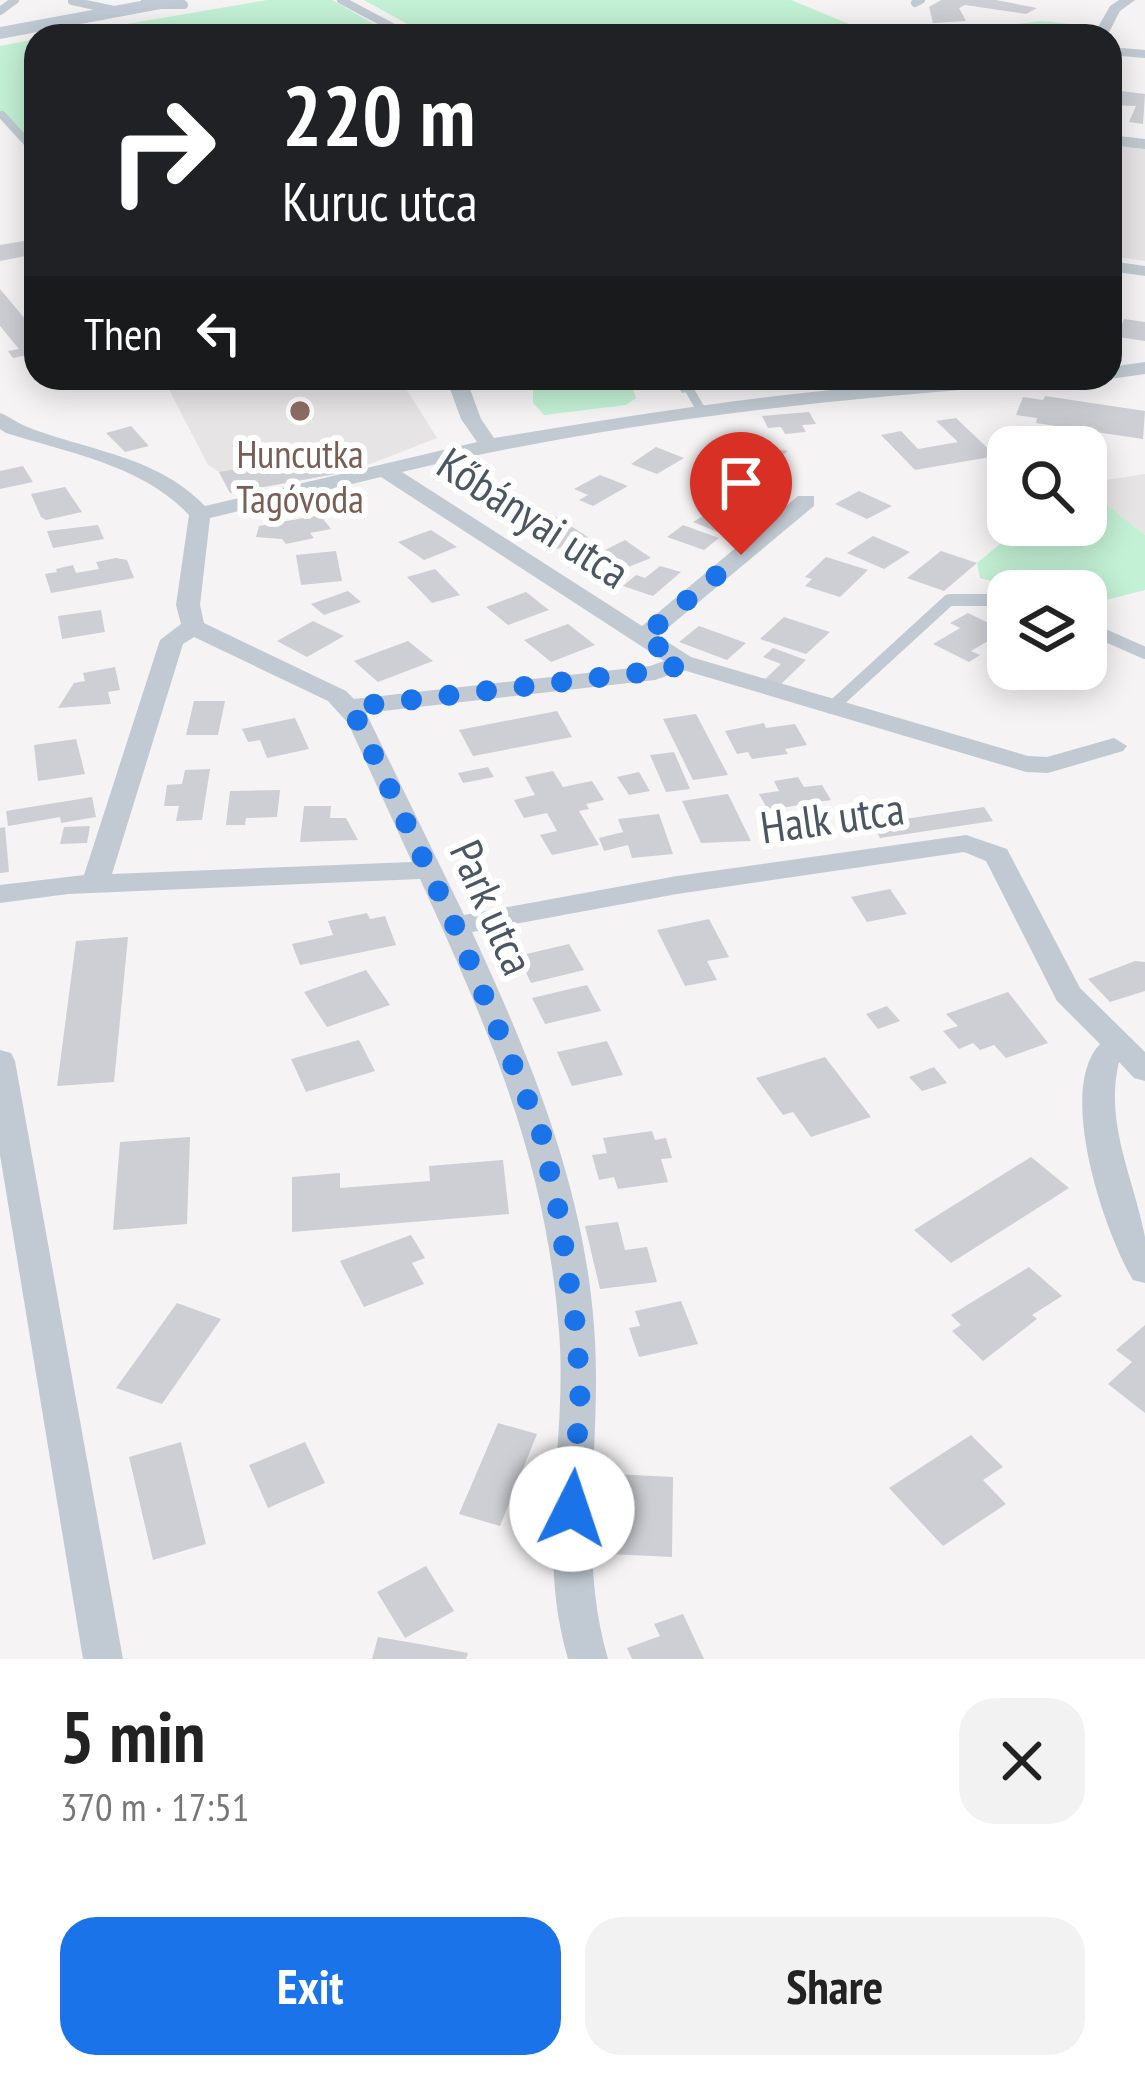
<!DOCTYPE html>
<meta charset="utf-8">
<style>
:root{--surface:#fff;--page:#f2f2f2;--text:#222;--muted:#767676;--accent:#1a73e8}
body{margin:0;font-family:"PT Sans Narrow",sans-serif;background:var(--page);color:var(--text);height:100vh;display:flex;flex-direction:column;font-size:45px;white-space:nowrap}
*{box-sizing:border-box;margin:0}
p{font-size:39px;color:var(--muted)}
.icon{flex:none;width:66px;height:66px;fill:none;stroke:currentColor;stroke-width:2;stroke-linecap:round;stroke-linejoin:round}
.map{position:relative;height:1659px;overflow:hidden}
.details{display:flex;flex-direction:column;background:var(--surface);flex:1}
.details>*{flex:none}
.guide{position:absolute;left:24px;top:24px;width:1098px;height:366px;border-radius:36px;box-shadow:0 6px 30px #0003;background:#202124;color:#fff;overflow:hidden}
.controls{position:absolute;left:987px;top:426px;display:grid;gap:24px}
.controls a{display:grid;place-items:center;width:120px;height:120px;border-radius:24px;background:var(--surface);box-shadow:0 6px 30px #0003;font-size:60px}
.pin{position:absolute;display:grid;place-items:center;width:102px;height:102px;color:#fff;margin:-123px -51px;border-radius:50% 50% 50% 0;rotate:-45deg;box-shadow:0 0 12px #0007}
.pin .icon{rotate:45deg}
.me{position:absolute;width:132px;margin:-66px;rotate:4deg;stroke-linejoin:round;filter:drop-shadow(0 0 9px #0008)}
.turn{display:flex;align-items:center;gap:42px;height:252px;padding:0 60px;font-size:54px}
.turn .icon{width:156px;height:156px;stroke-width:2.5}
.turn b{display:block;font-size:84px;line-height:102px}
.then{display:flex;align-items:center;height:114px;padding:0 60px;background:#0003;gap:24px;font-size:45px}
.round{display:grid;place-items:center;flex:none;width:126px;height:126px;border-radius:36px;background:var(--page)}
.headline{display:flex;align-items:center;justify-content:space-between;height:204px;padding:0 60px}
h1{font-size:72px;font-weight:700;line-height:90px}
.button{display:flex;gap:24px;margin-top:auto;padding:24px 60px}
.button a{flex:1;height:138px;border-radius:36px;background:var(--accent);color:#fff;font-size:48px;font-weight:700;line-height:138px;text-align:center}
.button a+a{background:var(--page);color:var(--text)}
.map>svg:first-child{display:block}
.education{fill:#e6e4e5}
.green{fill:#c3f1d5}
.building{fill:#cdcfd5}
.lines{fill:none;stroke-linecap:round;stroke-linejoin:round}
.service-far2{stroke:#c1cad2;stroke-width:8}
.service-far1{stroke:#c1cad2;stroke-width:9}
.service{stroke:#c1cad2;stroke-width:12}
.minor{fill:#c1cad2;fill-rule:evenodd}
.secondary{fill:#c1cbd6;fill-rule:evenodd}
.route{stroke:#1a73e8;stroke-width:21;stroke-dasharray:0 37.8}
.education-dot{fill:#8d6e63;stroke:#fff;stroke-width:4.5}
.labels{text-anchor:middle;dominant-baseline:central;stroke-width:12;stroke-linejoin:round;paint-order:stroke}
.far-education-label{font-size:39px;fill:#785e54;stroke:#fff}
.street-label{font-size:45px;fill:#4a5661;stroke:#fff}
</style>
<div class="map">
<svg width="1145" height="1659" viewBox="0 0 1145 1659">
<rect width="100%" height="100%" fill="#f5f3f3"/>
<!-- education -->
<path class="education" d="M1110 143 1145 147V261L1110 256Z
M163 378H391L403 384 437 438 352 471 230 493 219 472 208 465Z
M1145 474V535L1086 488V483Z"/>
<!-- green -->
<path class="green" d="M267 0H332L395 36H56Z
M364 0H791L878 36H429Z
M1042 21 1083 25 1077 36H913Z
M36 39V152L0 115V46Z
M556 378H629L636 398 626 405 544 415 533 403V390Z
M1086 488 1145 535V590L1086 605V591H1028L980 578 977 563 1015 532 1010 525H1086Z"/>
<!-- building -->
<path class="building" d="M941 0H996L1037 8 1026 14 965 5 959 8 966 21 933 23 929 7Z
M1113 90 1145 94 1143 124 1129 122 1136 106 1110 105Z
M36 239V254L0 261V245Z
M0 289 36 332V353L13 358 8 351 19 349 0 326Z
M1124 319 1145 322V341L1118 337Z
M1045 396 1145 411 1143 439 1036 423 1037 418 1016 415 1023 397 1043 400Z
M809 412 816 424 802 425 806 432 785 434 781 427 768 428 762 416Z
M956 418 996 456 915 470 881 435 901 431 918 449 958 442 936 421Z
M131 426 149 446 125 452 106 433Z
M742 440 765 448 788 451 757 473 719 456Z
M656 447 684 458 657 474 631 464Z
M339 451 352 471 230 493 219 472Z
M23 466 33 482 0 489V471Z
M600 475 628 486 593 506 579 500 588 495 574 489Z
M744 483 774 498 749 514 712 500Z
M490 484 503 494 521 503 497 511 471 490Z
M65 487 82 512 46 520 41 517 31 494Z
M859 491 892 506 867 519 835 504Z
M714 509 746 521 725 535 693 522Z
M320 515 331 529 310 533 314 538 286 544 282 539 256 537 259 526Z
M555 516 588 537 557 549 524 528Z
M98 525 104 539 53 548 47 531Z
M683 525 719 538 704 550 667 537Z
M431 530 457 547 424 560 398 542Z
M873 536 910 552 884 569 847 553Z
M625 540 651 558 613 573 593 556Z
M336 551 342 581 301 585 296 555Z
M941 551 977 563 944 591 907 578Z
M826 557 868 570 840 597 805 586 812 579 805 577Z
M116 558 127 560 134 578 51 593 45 574 57 572 56 569 73 565 76 573 99 569 96 562Z
M660 566 681 572 653 596 623 586 636 575 645 578Z
M435 569 460 595 432 603 407 577Z
M348 591 361 602 324 615 311 604Z
M526 592 549 610 508 625 486 607Z
M101 610 105 632 62 639 58 616Z
M968 613 1005 631 971 651 980 655 969 662 933 644 960 628 950 623Z
M784 617 830 632 806 654 760 639Z
M313 621 344 636 307 657 277 641Z
M568 624 595 645 551 662 524 640Z
M699 626 746 643 727 660 679 642Z
M408 641 433 661 378 682 354 661Z
M773 648 806 660 780 685 765 679 781 664 763 657Z
M115 667 120 690 108 692 111 704 58 708 74 683 85 681 83 673Z
M194 701H225L218 735H186Z
M557 711 572 737 473 756 459 730Z
M696 714 728 775 693 780 663 719Z
M295 718 309 749 267 758 260 740 248 742 242 729Z
M764 723 766 728 795 724 807 745 785 749 788 754 752 759 748 752 737 754 725 731Z
M76 739 85 774 38 781 34 745Z
M674 752 690 789 666 792 650 755Z
M488 767 494 777 463 783 458 773Z
M210 769 202 820 176 821 179 806H164L167 785 182 784 185 770Z
M553 771 563 787 592 781 604 800 586 804 589 809 579 811 599 845 552 855 540 835 557 831 547 813 524 818 514 800 535 795 525 777Z
M639 772 650 791 629 795 617 777Z
M798 777 804 787 822 785 831 800 768 810 759 794 779 791 774 781Z
M280 790 277 817 246 818 245 825H226L230 791Z
M728 794 751 841 701 843 682 801Z
M92 797 96 817 61 823 60 817 8 826 6 811Z
M304 806H331L330 818H346L358 840 300 842Z
M984 807 993 821 880 838 872 824Z
M659 814 673 854 632 858 628 845 604 851 599 838 623 832 618 819Z
M90 826 87 843 60 844 64 827Z
M5 827 9 872 0 873V828Z
M890 889 907 914 867 922 851 897Z
M367 913 370 919 385 916 396 945 300 965 292 944 333 935 328 921Z
M709 919 729 957 707 961 717 980 685 986 657 930Z
M128 937 114 1082 57 1086 76 941Z
M569 944 584 970 531 983 518 956Z
M1135 961 1145 962V991L1110 1002 1088 979Z
M366 970 390 1005 327 1027 304 992Z
M587 985 601 1011 545 1024 532 998Z
M1008 992 1048 1043 1006 1058 994 1045 980 1050 973 1043 959 1049 943 1031 958 1026 946 1014Z
M887 1006 900 1021 878 1029 866 1014Z
M359 1040 375 1071 306 1092 291 1059Z
M607 1041 623 1075 572 1086 557 1052Z
M825 1057 871 1117 811 1137 793 1112 783 1115 756 1078Z
M934 1067 947 1083 922 1091 909 1077Z
M652 1131 655 1140 666 1138 672 1158 661 1159 668 1182 618 1189 614 1177 599 1180 592 1155 607 1153 603 1138Z
M190 1137 187 1224 113 1230 120 1142Z
M1031 1157 1069 1188 951 1263 914 1230Z
M503 1160 509 1214 292 1232V1177L340 1173V1188L430 1181 429 1166Z
M618 1222 625 1250 647 1247 657 1282 600 1289 585 1226Z
M411 1235 425 1258 412 1263 424 1284 364 1307 340 1261Z
M1029 1267 1062 1296 1032 1315 1037 1319 983 1361 952 1331 961 1325 951 1315Z
M681 1301 698 1344 639 1357 629 1328 640 1326 635 1311Z
M177 1303 221 1319 162 1404 116 1388Z
M1145 1325V1413L1108 1384 1132 1362 1116 1350Z
M498 1423 537 1434 500 1526 459 1514Z
M971 1435 1003 1467 983 1480 1006 1504 943 1546 889 1488Z
M181 1442 206 1544 153 1560 129 1457Z
M305 1442 325 1483 268 1508 249 1465Z
M613 1474 673 1477 672 1557 610 1554Z
M426 1566 454 1611 405 1638 377 1592Z
M683 1614 704 1659H632L627 1648 660 1636 654 1624Z
M378 1637 425 1645 468 1653 466 1659H372Z"/>
<g class="lines">
<!-- service-far2 -->
<path class="service-far2" d="M145 0 149 5H184
M341 0 409 36
M72 1 114 10
M915 3 921 0
M0 11 15 0
M1110 51 1145 54
M2 115 36 152"/>
<!-- service-far1 -->
<path class="service-far1" d="M689 389 701 410"/>
<!-- service -->
<path class="service" d="M1086 627 1145 653
M831 708 949 600H1008"/>
<!-- minor -->
<path class="minor" d="M1119 0H1135L1120 11 1107 36H1093L1110 6Z
M1110 135 1145 139V149L1110 145Z
M1110 261 1145 266V276L1110 271Z
M1145 362V374L1110 379 1107 378 1110 367Z
M446 378H466L481 419 494 438C679 408 861 378 1048 378L1038 384C824 399 611 422 402 472L642 626 798 496H814V506L658 636 691 657 1028 756 1047 757 1114 738 1127 746 1123 751 1048 773 1026 772 683 670 655 680 366 713 464 915 677 876 966 835 1007 849 1080 988 1145 1052V1081L1134 1078 1119 1062C1104 1123 1134 1179 1145 1237 1145 1251 1145 1269 1145 1283L1133 1280C1104 1232 1056 1089 1100 1044L1057 1001 986 861 964 852 677 894 472 932C533 1064 587 1194 595 1341 601 1449 577 1553 608 1659H568C535 1546 568 1444 559 1331 546 1160 490 1033 420 879L68 894 0 903V885L84 875 160 640 181 624 176 605 189 515C142 465 69 453 6 433L0 429V413C9 416 16 422 25 426 87 451 156 455 205 506L477 442 461 419ZM381 477 635 642 664 661 650 666 354 699 346 691 204 623 200 605 210 518ZM194 637 328 701 348 723 412 862 112 874 183 644Z
M672 378H692L699 389 682 393Z
M0 1050 11 1053 15 1061 123 1659H83L0 1155Z"/>
<!-- secondary -->
<path class="secondary" d="M146 0H186L177 6 0 39V27Z"/>
</g>
<g class="lines">
<!-- route -->
<path class="route" d="M572 1509 580 1399 577 1335 559 1214 541 1132 455 926 351 707 670 669 682 662 643 637 741 555"/>
</g>
<!-- markers -->
<circle class="education-dot" cx="300" cy="411" r="12"/>
<g class="labels">
<!-- far-education labels -->
<g class="far-education-label">
<text x="300" y="453">Huncutka<tspan x="300" dy="45">Tagóvoda</tspan></text>
</g>
<!-- street labels -->
<g class="street-label">
<text transform="translate(534 517) rotate(33)">Kőbányai utca</text>
<text transform="translate(832 817) rotate(-8)">Halk utca</text>
<text transform="translate(493 907) rotate(66)">Park utca</text>
</g>
</g>
</svg>
<div class="controls">
<a><svg class="icon" aria-label="search" viewBox="0 0 24 24"><circle cx="10" cy="10" r="6"/><path d="M15 15l6 6"/></svg></a>
<a><svg class="icon" aria-label="layers" viewBox="0 0 24 24"><path d="M12 4l9 5-9 5-9-5zM3 14l9 5 9-5"/></svg></a>
</div>
<div class="pin" style="left:741px;top:555px;background:#d93025"><svg class="icon" aria-label="arrive" viewBox="0 0 24 24"><path d="M6 21V4h12l-3 4 3 4H6"/></svg></div>
<svg class="me" style="left:572px;top:1509px" viewBox="-20 -20 40 40"><circle r="19" fill="#fff"/><path d="M0-13L10 11 0 6-10 11z" fill="#1a73e8"/></svg>
<div class="guide">
<div class="turn"><svg class="icon" aria-label="right" viewBox="0 0 24 24"><path d="M7 20v-9h11M14 6l5 5-5 5"/></svg><div><b>220 m</b>Kuruc utca</div></div>
<div class="then">Then<svg class="icon" aria-label="left" viewBox="0 0 24 24"><path d="M17 20v-9H6M10 6l-5 5 5 5"/></svg></div>
</div>
</div>
<section class="details">
<div class="headline"><div><h1>5 min</h1><p>370 m · 17:51</p></div><a class="round"><svg class="icon" aria-label="close" viewBox="0 0 24 24"><path d="M6 6l12 12M18 6L6 18"/></svg></a></div>
<div class="button"><a>Exit</a><a>Share</a></div>
</section>
